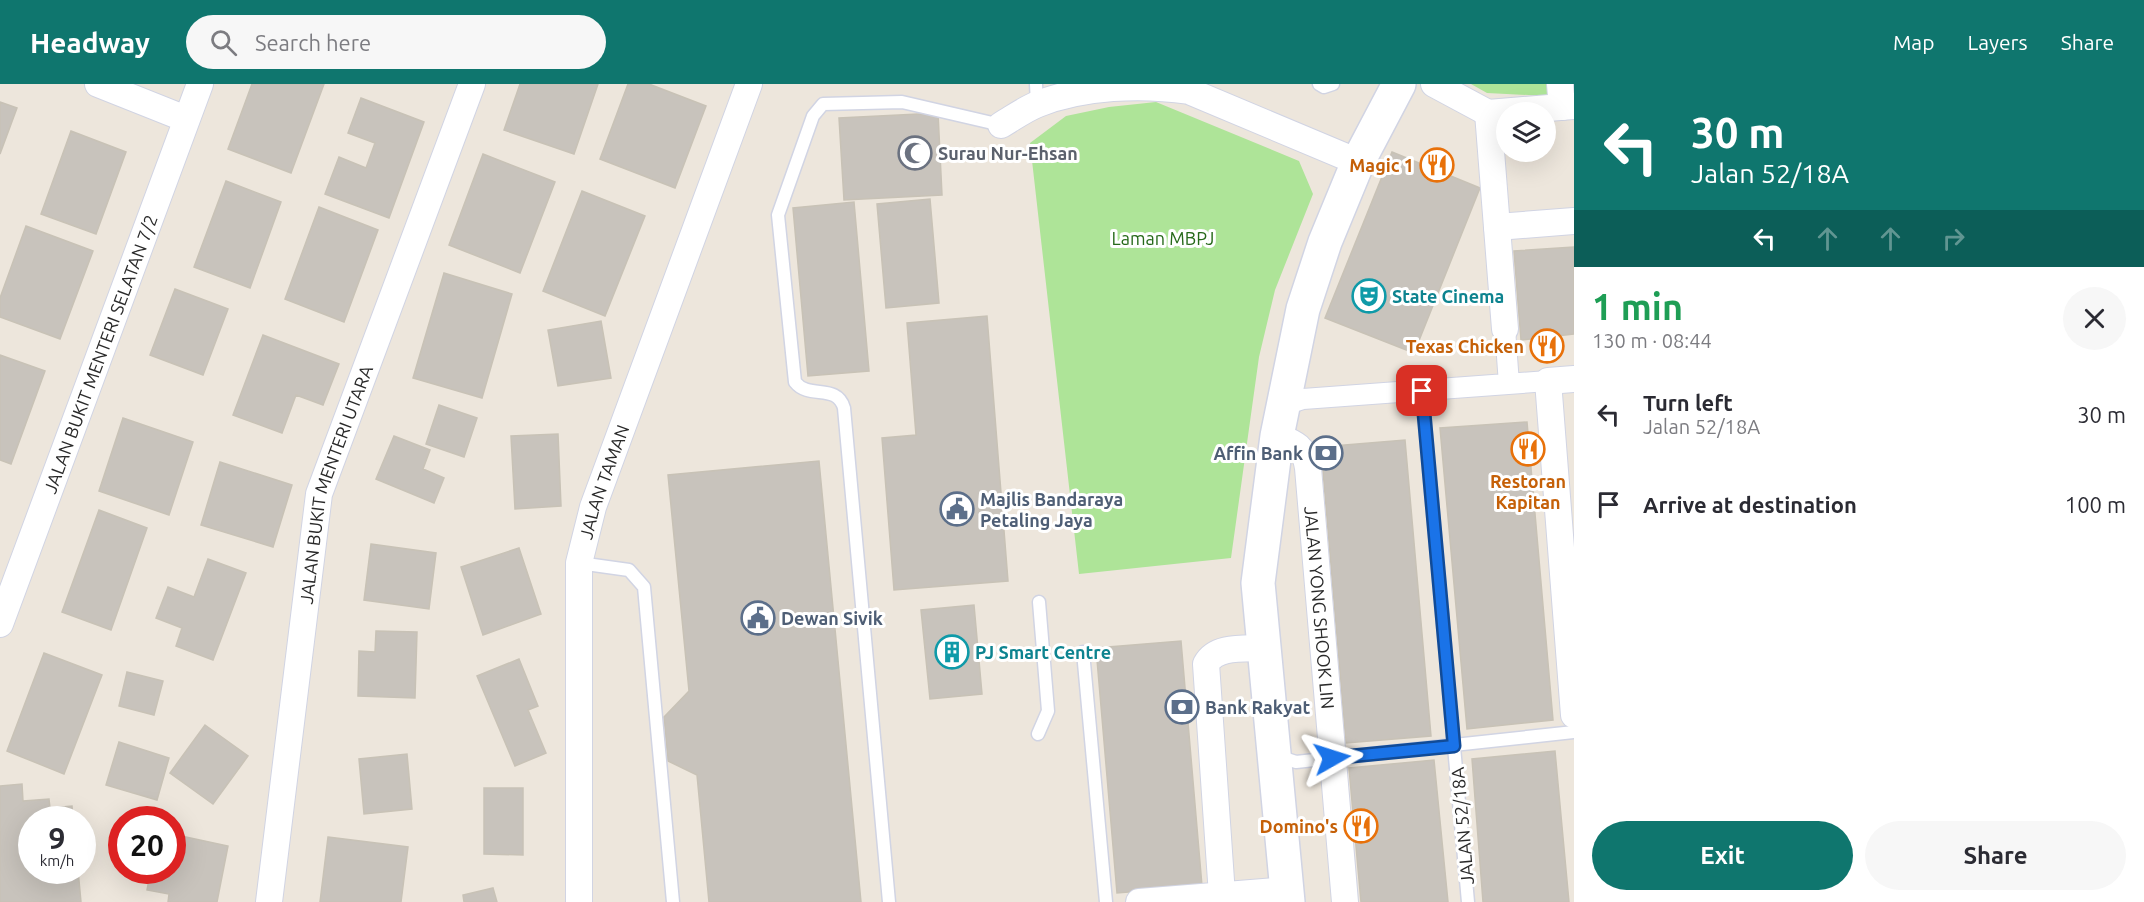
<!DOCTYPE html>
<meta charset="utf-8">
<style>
:root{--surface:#fff;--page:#f7f7f7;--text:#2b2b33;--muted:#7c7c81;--accent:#0f766e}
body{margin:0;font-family:Ubuntu,sans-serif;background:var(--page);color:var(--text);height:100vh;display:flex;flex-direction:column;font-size:22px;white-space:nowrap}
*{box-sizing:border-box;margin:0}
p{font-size:20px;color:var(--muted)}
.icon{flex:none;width:33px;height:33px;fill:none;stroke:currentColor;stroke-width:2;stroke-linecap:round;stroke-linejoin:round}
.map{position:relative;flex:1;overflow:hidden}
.sheet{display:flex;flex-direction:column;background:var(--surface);width:570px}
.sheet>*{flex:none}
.hud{background:#0f766e;color:#fff;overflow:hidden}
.fabs{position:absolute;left:1496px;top:18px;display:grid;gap:12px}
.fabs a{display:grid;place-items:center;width:60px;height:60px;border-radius:50%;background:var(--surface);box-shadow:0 6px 24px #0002;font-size:30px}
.speed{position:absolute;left:18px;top:722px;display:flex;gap:12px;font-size:30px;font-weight:700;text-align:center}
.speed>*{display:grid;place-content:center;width:78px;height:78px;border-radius:50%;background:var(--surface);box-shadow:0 6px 24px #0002;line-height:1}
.speed small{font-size:15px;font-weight:400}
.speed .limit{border:9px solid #d22;background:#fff;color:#111}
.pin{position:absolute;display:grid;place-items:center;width:51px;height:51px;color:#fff;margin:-26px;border-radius:12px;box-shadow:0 3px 9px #0006}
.me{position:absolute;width:66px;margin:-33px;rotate:84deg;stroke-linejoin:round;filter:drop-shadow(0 0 4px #0008)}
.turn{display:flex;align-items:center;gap:21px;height:126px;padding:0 18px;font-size:27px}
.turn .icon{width:78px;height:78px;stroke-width:2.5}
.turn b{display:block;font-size:42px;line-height:51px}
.lanes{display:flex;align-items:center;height:57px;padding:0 18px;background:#0003;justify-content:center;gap:30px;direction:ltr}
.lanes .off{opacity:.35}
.round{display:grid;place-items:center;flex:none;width:63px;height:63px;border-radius:32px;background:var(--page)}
.summary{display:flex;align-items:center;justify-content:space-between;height:102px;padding:0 18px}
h1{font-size:36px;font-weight:700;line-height:45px;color:#1e9e55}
.cta{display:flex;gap:12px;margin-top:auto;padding:12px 18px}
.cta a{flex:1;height:69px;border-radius:36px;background:var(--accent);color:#fff;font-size:24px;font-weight:700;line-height:69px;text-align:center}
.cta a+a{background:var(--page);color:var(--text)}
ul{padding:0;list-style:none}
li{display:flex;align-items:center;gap:18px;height:90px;padding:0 18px}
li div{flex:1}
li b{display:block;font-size:22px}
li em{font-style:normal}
header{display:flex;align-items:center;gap:36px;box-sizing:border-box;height:84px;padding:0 30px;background:var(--accent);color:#fff}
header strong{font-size:28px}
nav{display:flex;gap:33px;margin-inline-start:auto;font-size:21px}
.search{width:420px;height:54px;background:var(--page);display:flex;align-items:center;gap:15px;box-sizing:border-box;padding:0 21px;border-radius:33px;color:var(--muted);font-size:22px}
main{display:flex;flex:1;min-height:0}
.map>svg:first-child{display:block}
.green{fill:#aee498}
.building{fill:#c8c3bc;stroke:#c8c2b6;stroke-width:1.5}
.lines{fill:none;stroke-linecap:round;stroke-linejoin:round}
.service-casing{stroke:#d1d4e3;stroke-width:15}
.pedestrian-casing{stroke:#d1d4e3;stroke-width:22}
.minor-casing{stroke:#d1d4e3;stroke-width:28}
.secondary-casing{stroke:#d1d4e3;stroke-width:36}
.service{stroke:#fff;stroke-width:12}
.pedestrian{stroke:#fff;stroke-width:20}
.minor{stroke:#fff;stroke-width:26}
.secondary{stroke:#fff;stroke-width:33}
.route-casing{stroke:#114b97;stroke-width:15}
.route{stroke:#1a73e8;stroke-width:10}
.labels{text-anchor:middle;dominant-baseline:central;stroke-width:6;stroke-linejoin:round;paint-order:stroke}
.worship-label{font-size:18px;font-weight:bold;fill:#5b616d;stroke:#fff;text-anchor:start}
.food-label{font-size:18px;font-weight:bold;fill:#c56008;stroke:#fff;text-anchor:end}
.park-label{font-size:18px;fill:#266919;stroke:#fff}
.culture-label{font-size:18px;font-weight:bold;fill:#0d838f;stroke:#fff;text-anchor:start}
.street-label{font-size:18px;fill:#2a2a2a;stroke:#fff}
.service-label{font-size:18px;font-weight:bold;fill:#4e5e75;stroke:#fff;text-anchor:start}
</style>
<header>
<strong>Headway</strong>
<div class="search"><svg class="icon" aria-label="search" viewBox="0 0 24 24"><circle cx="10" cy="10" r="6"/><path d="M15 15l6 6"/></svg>Search here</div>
<nav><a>Map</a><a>Layers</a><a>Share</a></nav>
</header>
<main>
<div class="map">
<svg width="1574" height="818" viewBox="0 0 1574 818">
<rect width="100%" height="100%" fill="#ede6dc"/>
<!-- green -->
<path class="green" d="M1471 0H1548L1549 12 1487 9Z
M1156 18 1299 77 1313 110 1275 206 1259 273 1231 474 1079 490 1030 59 1066 32 1109 23Z"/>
<!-- building -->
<path class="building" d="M252 0H324L291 89 228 65Z
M520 0H598L574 70 504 46Z
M628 0H649L706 22 675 104 600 75Z
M361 14 424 38 389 134 325 110 339 73 366 84 375 59 348 49Z
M0 18 17 24 0 70Z
M938 29 942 111 844 116 839 34Z
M71 47 126 68 96 150 41 130Z
M1392 68 1480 104 1414 269 1325 234Z
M483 70 555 98 520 189 449 161Z
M226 97 281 118 250 204 194 183Z
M582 107 645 132 605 232 543 207Z
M930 115 939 219 886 224 877 120Z
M854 118 869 287 808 292 793 124Z
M319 123 378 146 344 238 285 215Z
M26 142 93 167 60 255 0 233V214Z
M1574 163V250L1521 256 1514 167Z
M444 189 512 210 482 314 413 294Z
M175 205 228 225 203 291 150 271Z
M987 232 1008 497 894 506 882 354 916 351 907 239Z
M601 237 611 294 558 302 548 246Z
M263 251 339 280 323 321 296 311 282 349 233 331Z
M0 271 45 287 11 380 0 376Z
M439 321 477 334 464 373 426 360Z
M123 334 193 358 169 431 99 407Z
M1527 338 1553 636 1467 645 1440 344Z
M558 350 561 422 515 425 511 352Z
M394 352 430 366 423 385 444 394 434 419 376 395Z
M1405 356 1431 652 1346 659 1321 363Z
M819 377 861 818H709L697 691 668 677 664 633 689 607 668 391Z
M220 378 292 401 273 463 201 441Z
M99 426 147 444 111 546 62 528Z
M371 460 436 469 429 525 364 516Z
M519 464 541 530 483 551 461 483Z
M208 475 246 489 213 576 176 562 182 544 156 534 168 503 194 513Z
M974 521 982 610 930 615 921 526Z
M376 547 417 548 415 614 358 612 359 567 375 568Z
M1181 557 1202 802 1117 809 1096 564Z
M44 569 102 591 64 690 7 667Z
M519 575 538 622 528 626 546 669 515 682 477 592Z
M127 588 163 597 154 631 119 622Z
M205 641 248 672 213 720 170 689Z
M119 658 169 674 157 716 106 701Z
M1555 667 1569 818H1483L1472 675Z
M407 670 412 725 364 730 359 675Z
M1434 676 1448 818H1361L1349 684Z
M22 700 23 717 49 715 50 724 72 722 73 735H32V786H78L81 818H0V702Z
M484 704H523V771L484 770Z
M172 750 228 762 217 818H168L169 810 147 806 151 786H172Z
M328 753 408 763 401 818H320Z
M493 804 497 818H464L463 811Z"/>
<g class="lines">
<!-- service casing -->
<g class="service-casing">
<path id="service" d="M1036 0 1037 20
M1319 0 1324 3 1333 0
M1422 307 1468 818
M579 479 629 486 644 503 673 818
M1083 568 1106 818
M1038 650 1048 627 1039 518
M1278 672 1296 678 1574 648
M889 818 844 324C837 299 809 316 795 298L778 131 813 32 823 20 902 18 1001 41"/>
</g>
<!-- pedestrian casing -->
<g class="pedestrian-casing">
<path id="pedestrian" d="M1505 245 1509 300
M1281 322 1303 315 1548 297"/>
</g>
<!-- minor casing -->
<g class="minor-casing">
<g id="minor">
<path d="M98 0 186 35"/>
<path d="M1434 0 1488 29"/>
<path d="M1560 0 1562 23"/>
<path d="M1488 29 1505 245"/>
<path d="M1488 29 1574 22"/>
<path d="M1001 41C1013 34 1025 25 1038 20 1084 2 1141 0 1189 7L1358 78"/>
<path d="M1497 143 1574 137"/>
<path d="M1574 295 1548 297 1574 631"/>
<path id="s1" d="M1277 352C1295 359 1305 363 1308 384L1345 818"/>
<path id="s2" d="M0 540 200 0"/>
<path d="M1222 811 1206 580C1216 561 1245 565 1263 564"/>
<path id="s3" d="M269 818 319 410 472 0"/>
<path id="s4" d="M579 818V479L593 423 749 0"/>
<path d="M1139 818 1287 806"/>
</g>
</g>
<!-- secondary casing -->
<g class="secondary-casing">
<path id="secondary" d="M1288 818 1258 499 1277 352 1303 225 1325 158 1358 78 1399 0"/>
</g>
<!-- service -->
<use href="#service" class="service"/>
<!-- pedestrian -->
<use href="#pedestrian" class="pedestrian"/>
<!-- minor -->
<use href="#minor" class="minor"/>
<!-- secondary -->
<use href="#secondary" class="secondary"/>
</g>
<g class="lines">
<!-- route casing -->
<g class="route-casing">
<path id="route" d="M1332 674 1454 662 1422 307"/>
</g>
<!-- route -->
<use href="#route" class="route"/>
</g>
<!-- icons -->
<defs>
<g id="mosque-ring" transform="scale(1.725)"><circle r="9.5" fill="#fff" stroke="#6b7280" stroke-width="1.5"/><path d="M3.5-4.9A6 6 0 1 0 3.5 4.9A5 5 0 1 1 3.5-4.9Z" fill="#6b7280"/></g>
<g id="restaurant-ring" transform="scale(1.725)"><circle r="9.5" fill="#fff" stroke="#e8710a" stroke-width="1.5"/><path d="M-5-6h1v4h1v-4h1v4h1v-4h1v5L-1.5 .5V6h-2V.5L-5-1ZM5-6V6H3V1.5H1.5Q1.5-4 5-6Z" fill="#e8710a"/></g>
<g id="theatre-ring" transform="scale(1.725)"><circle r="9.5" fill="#fff" stroke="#0f9aa8" stroke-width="1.5"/><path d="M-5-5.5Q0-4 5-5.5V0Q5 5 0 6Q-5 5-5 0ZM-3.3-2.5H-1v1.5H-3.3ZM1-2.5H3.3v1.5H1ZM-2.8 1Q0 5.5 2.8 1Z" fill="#0f9aa8"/></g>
<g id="bank-ring" transform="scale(1.725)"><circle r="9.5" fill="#fff" stroke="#5c6f8a" stroke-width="1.5"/><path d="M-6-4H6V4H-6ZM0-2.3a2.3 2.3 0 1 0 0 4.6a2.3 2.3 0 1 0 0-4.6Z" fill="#5c6f8a"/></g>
<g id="civic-ring" transform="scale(1.725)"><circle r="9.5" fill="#fff" stroke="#5c6f8a" stroke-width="1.5"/><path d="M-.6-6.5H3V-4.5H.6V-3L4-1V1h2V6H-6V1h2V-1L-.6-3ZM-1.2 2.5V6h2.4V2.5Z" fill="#5c6f8a"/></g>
<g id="building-ring" transform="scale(1.725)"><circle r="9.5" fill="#fff" stroke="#0f9aa8" stroke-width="1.5"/><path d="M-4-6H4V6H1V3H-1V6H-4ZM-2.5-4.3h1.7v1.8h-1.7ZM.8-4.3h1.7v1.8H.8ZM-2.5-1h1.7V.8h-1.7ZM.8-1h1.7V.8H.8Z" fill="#0f9aa8"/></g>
</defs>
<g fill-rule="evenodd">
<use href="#mosque-ring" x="915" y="69"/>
<use href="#restaurant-ring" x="1437" y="81"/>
<use href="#theatre-ring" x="1369" y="212"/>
<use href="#restaurant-ring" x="1547" y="262"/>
<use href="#restaurant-ring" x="1528" y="365"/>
<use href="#bank-ring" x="1326" y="369"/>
<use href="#civic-ring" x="957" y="425"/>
<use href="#civic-ring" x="758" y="534"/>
<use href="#building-ring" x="952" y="568"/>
<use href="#bank-ring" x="1182" y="623"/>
<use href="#restaurant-ring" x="1361" y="742"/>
</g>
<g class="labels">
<!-- worship labels -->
<g class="worship-label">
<text x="938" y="69">Surau Nur-Ehsan</text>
</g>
<!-- food labels -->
<g class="food-label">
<text x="1414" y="81">Magic 1</text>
<text x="1524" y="262">Texas Chicken</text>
<text x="1528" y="397" text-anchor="middle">Restoran<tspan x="1528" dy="21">Kapitan</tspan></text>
<text x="1338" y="742">Domino's</text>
</g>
<!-- park labels -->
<g class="park-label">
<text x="1163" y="154">Laman MBPJ</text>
</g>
<!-- culture labels -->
<g class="culture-label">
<text x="1392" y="212">State Cinema</text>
<text x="975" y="568">PJ Smart Centre</text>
</g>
<!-- street labels -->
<g class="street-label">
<text stroke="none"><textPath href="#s2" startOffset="288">JALAN BUKIT MENTERI SELATAN 7/2</textPath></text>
<text stroke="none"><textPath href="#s4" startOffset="424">JALAN TAMAN</textPath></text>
<text stroke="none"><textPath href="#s3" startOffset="424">JALAN BUKIT MENTERI UTARA</textPath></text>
<text stroke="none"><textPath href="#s1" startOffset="188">JALAN YONG SHOOK LIN</textPath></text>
<text transform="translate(1462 742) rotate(-95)">JALAN 52/18A</text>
</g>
<!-- service labels -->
<g class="service-label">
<text x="1303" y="369" text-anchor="end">Affin Bank</text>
<text x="980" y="415">Majlis Bandaraya<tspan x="980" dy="21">Petaling Jaya</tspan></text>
<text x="781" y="534">Dewan Sivik</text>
<text x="1205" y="623">Bank Rakyat</text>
</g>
</g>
</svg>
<div class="fabs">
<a><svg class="icon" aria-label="layers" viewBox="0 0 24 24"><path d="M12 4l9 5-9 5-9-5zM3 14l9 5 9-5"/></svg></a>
</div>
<div class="speed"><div>9<small>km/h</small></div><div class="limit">20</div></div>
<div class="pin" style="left:1422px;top:307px;background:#d93025"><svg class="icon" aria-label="arrive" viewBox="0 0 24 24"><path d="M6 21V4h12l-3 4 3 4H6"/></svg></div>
<svg class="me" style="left:1332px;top:674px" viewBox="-20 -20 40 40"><path d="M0-17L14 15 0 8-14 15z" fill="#1a73e8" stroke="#fff" stroke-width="4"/></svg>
</div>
<section class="sheet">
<div class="hud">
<div class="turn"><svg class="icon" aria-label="left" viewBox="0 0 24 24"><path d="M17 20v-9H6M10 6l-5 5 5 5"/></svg><div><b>30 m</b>Jalan 52/18A</div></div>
<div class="lanes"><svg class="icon" aria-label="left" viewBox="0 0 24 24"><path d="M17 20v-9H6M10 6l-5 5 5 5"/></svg><svg class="icon off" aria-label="ahead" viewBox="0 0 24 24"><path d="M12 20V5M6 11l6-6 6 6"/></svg><svg class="icon off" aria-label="ahead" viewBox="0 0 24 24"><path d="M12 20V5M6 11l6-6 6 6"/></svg><svg class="icon off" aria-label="right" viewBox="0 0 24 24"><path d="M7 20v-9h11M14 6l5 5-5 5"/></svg></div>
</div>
<div class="summary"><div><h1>1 min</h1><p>130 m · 08:44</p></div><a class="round"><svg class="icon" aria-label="close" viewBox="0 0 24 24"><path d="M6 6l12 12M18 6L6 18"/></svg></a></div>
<ul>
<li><svg class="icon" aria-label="left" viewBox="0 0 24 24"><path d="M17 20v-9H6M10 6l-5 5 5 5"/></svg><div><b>Turn left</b><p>Jalan 52/18A</p></div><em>30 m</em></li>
<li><svg class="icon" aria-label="arrive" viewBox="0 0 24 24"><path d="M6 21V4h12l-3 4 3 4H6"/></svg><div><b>Arrive at destination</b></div><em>100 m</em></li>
</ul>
<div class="cta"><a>Exit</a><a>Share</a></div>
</section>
</main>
